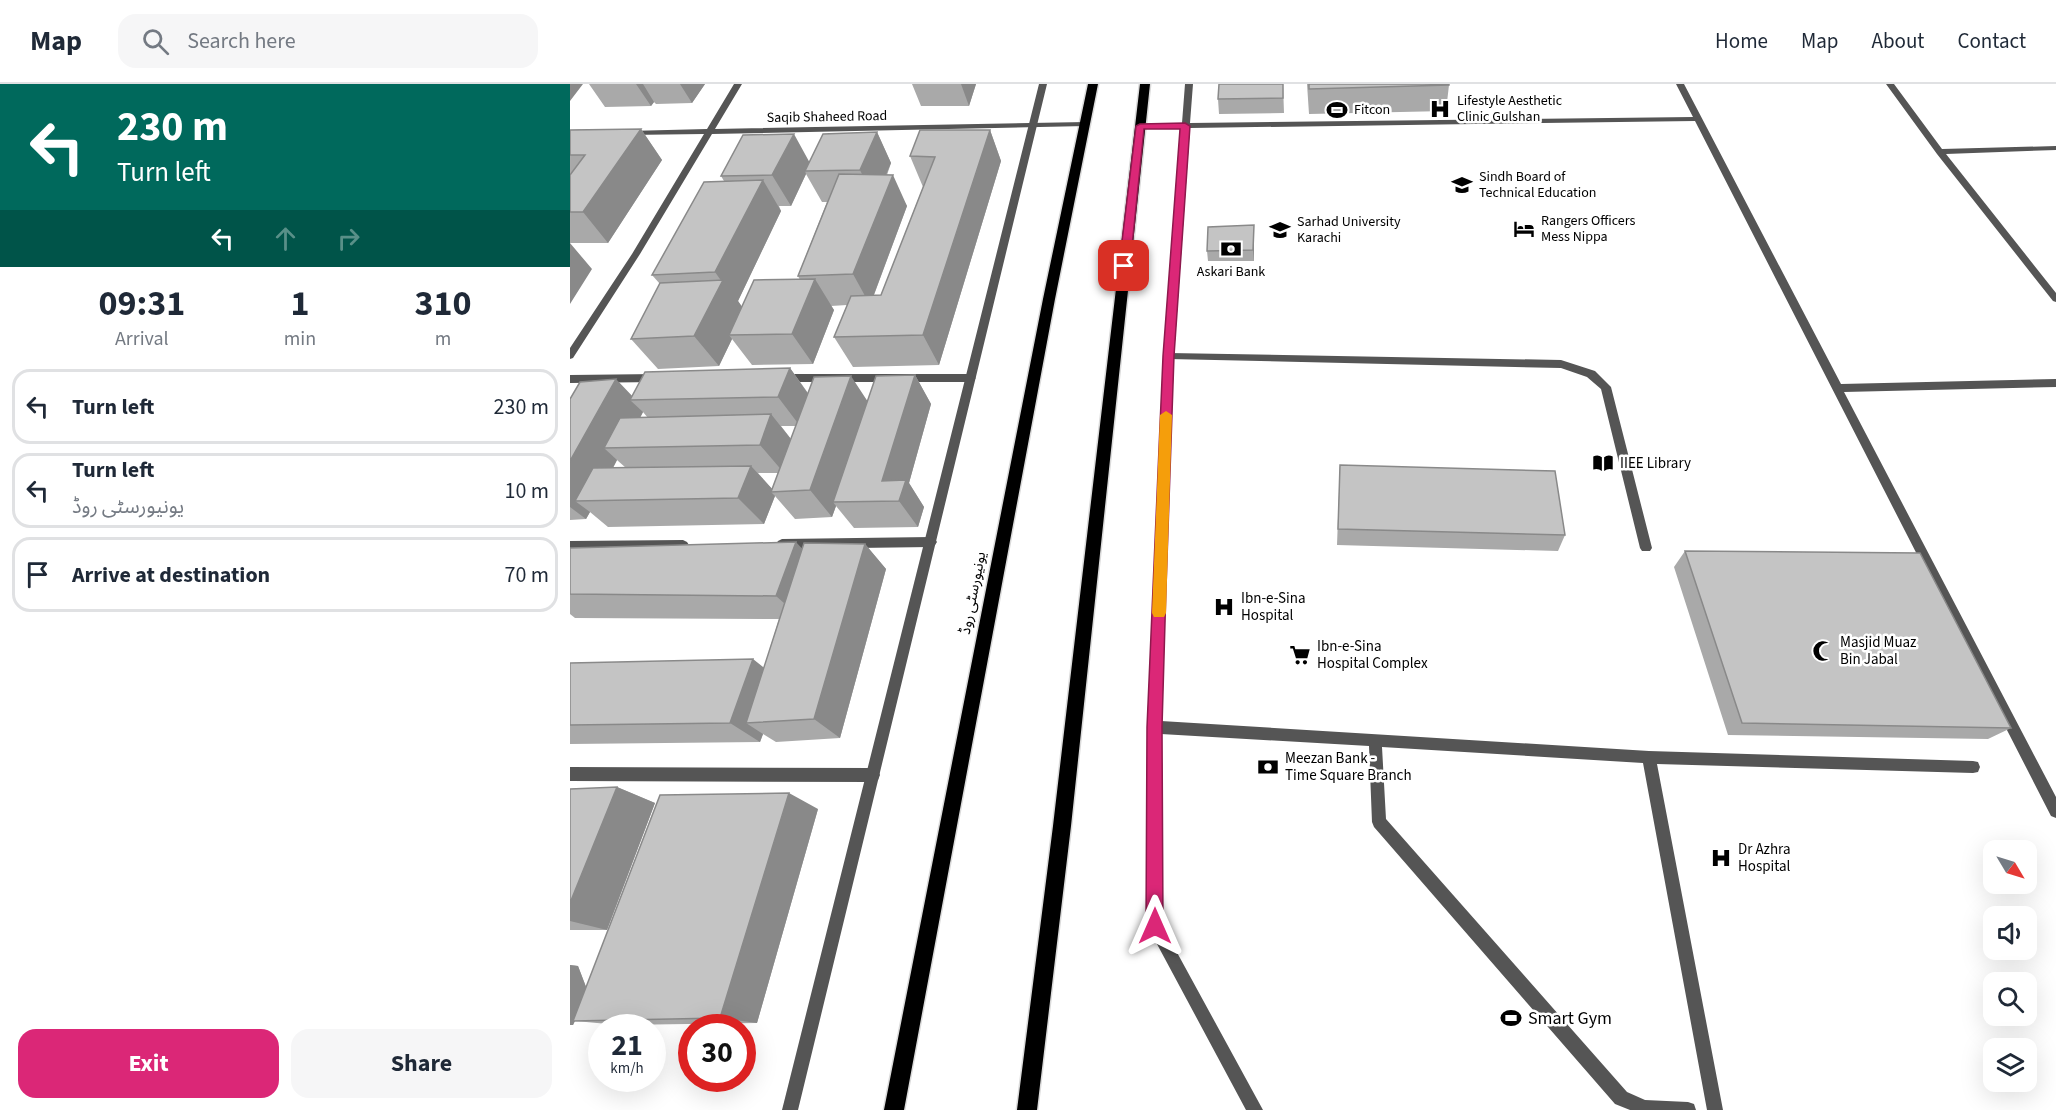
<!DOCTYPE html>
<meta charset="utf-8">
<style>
:root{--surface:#fff;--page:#f6f6f7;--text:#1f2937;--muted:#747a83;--line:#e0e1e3;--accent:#db2777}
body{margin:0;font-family:"Source Sans 3","Noto Sans Arabic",sans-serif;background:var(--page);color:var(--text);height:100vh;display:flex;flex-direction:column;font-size:22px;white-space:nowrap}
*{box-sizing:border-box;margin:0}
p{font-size:20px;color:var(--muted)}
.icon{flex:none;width:33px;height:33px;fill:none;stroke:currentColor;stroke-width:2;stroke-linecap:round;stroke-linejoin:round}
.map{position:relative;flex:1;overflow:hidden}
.side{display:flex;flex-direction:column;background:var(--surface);width:570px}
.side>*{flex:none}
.banner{background:#00695c;color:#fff;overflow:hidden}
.needle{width:39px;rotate:128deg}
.controls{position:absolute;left:1413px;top:756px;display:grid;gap:12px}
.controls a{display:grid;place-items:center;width:54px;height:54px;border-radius:12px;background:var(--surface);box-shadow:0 6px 24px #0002;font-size:30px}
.speed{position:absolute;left:18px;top:930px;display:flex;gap:12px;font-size:30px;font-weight:700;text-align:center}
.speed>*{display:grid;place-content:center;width:78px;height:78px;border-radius:50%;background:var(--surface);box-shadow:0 6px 24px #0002;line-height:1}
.speed small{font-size:15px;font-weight:400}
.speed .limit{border:9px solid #d22;background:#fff;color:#111}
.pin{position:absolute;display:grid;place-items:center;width:51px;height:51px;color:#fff;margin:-26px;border-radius:12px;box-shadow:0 3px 9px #0006}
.me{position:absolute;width:66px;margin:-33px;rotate:0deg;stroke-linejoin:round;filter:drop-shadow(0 0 4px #0008)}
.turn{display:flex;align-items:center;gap:21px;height:126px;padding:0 18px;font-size:27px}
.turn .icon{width:78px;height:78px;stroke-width:2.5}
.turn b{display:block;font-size:42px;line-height:51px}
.lanes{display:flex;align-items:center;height:57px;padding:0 18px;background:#0003;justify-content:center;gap:30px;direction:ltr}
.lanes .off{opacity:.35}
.eta{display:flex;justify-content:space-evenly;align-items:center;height:102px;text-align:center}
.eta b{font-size:36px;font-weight:700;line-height:42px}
.primary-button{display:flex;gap:12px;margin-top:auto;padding:12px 18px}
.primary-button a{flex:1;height:69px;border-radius:18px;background:var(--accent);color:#fff;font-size:24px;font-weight:700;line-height:69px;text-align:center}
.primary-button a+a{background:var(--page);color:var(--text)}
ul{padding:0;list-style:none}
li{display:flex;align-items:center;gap:18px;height:75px;margin:0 12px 9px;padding:0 6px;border:3px solid var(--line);border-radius:18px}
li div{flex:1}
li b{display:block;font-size:22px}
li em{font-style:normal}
header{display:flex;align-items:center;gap:36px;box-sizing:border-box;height:84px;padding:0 30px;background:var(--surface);border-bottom:2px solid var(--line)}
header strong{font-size:28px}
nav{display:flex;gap:33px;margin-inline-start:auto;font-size:21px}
.search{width:420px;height:54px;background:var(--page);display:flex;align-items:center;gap:15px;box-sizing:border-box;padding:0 21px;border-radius:18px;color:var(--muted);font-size:22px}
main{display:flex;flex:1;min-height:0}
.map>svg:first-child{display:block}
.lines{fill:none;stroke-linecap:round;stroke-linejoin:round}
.primary-casing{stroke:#dbdbdb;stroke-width:3}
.lane{fill:#555;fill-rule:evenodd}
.street{fill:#555;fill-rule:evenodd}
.primary{fill:#000;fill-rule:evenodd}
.wall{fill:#a9a9a9;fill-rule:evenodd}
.shaded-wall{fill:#898989}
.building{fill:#c4c4c4;stroke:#898989;stroke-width:1.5}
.route{fill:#db2777;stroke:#8e194d;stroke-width:1.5}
.slow{fill:#f59e0b}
.labels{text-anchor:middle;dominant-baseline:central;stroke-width:5;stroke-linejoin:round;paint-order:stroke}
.far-poi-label{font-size:14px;fill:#000;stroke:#fff;text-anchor:start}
.far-street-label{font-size:14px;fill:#000;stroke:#fff}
.poi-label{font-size:15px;fill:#000;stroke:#fff;text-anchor:start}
.street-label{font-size:15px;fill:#000;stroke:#fff}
.near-poi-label{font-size:18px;fill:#000;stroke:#fff;text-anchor:start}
</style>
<header>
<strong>Map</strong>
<div class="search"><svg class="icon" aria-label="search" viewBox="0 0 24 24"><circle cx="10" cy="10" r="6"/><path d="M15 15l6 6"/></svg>Search here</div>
<nav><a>Home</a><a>Map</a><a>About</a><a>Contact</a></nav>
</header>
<main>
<section class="side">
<div class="banner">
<div class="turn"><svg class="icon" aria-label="left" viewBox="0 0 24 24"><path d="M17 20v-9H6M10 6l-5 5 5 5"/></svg><div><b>230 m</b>Turn left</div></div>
<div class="lanes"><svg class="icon" aria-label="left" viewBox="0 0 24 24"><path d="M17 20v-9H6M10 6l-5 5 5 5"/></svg><svg class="icon off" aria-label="ahead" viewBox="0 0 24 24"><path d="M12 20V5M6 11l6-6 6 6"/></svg><svg class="icon off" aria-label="right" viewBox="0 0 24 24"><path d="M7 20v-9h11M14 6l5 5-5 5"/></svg></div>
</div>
<div class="eta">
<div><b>09:31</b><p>Arrival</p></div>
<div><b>1</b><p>min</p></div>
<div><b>310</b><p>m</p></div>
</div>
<ul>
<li><svg class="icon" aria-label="left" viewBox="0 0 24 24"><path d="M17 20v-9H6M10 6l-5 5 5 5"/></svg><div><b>Turn left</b></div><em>230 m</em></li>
<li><svg class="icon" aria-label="left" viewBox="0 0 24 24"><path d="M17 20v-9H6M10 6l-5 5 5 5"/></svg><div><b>Turn left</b><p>یونیورسٹی روڈ</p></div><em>10 m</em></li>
<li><svg class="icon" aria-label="arrive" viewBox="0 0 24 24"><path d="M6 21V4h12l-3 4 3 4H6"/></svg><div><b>Arrive at destination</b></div><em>70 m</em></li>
</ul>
<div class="primary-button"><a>Exit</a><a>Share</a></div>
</section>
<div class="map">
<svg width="1486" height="1026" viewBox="0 0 1486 1026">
<rect width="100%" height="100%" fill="#fff"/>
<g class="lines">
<!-- primary casing -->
<g class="primary-casing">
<path id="primary" d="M518 0H528L485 215 334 1026H314L473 215Z
M570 0H580L501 742 467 1026H447L483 742Z"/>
</g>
<!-- lane -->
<path class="lane" d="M469 0H477L228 1026H212Z
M599 269 991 276 1025 287 1041 303 1082 464 1080 467H1072L1070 464 1031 305 1017 293 991 284 599 275 594 272Z"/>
<!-- street -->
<path class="street" d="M164 0H172L145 45 516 38 520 40 516 42 142 50 70 170 3 274 0 275V264L62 170 134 50 58 51 54 49 58 47 137 45Z
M615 0H623L620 39 1123 33 1106 0H1114L1271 300 1486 295V303L1274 308 1486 713V734L1481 732 1125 37 620 44 604 272 591 637 1079 667 1403 677 1408 678 1410 683 1408 688 1403 689 1087 680 1153 1026H1137L1073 679 812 663 816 735 1057 1008 1075 1016 1118 1018 1124 1020 1126 1026H1060L1045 1020 804 743 802 738 799 662 591 650 592 841 693 1026H676L580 847 578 842 577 643 594 272 612 44H570L566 42 570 40 612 39Z
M1316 0H1324L1372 65 1486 62V66L1376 70 1486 209V218L1483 217 1367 70Z
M88 290 93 294 88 298 0 299V291Z
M213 290H401L406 294 401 298H213L208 294Z
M361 453 365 455 367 458 365 461 361 463 212 465 208 463 206 460 208 457 212 455Z
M113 456 117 458 119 461 117 464 113 466 0 467V457Z
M0 683 303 684 308 686 310 691 308 696 303 698 0 697Z"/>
<!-- primary -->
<use href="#primary" class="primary"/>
</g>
<!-- wall -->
<path class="wall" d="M19 0H135L122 19 86 20 84 18 81 22 35 23Z
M342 0H406L399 22H351Z
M713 0 714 29 649 30 648 15Z
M737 0H879V1L876 27 739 30Z
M71 45 92 76 38 159H0V46Z
M420 46 431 77 369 281 283 283 264 253 277 221 261 222 264 226 243 280 182 281 162 255 149 282 88 285 61 255 90 200 82 191 154 97 151 92 239 78 307 48 321 79 317 91 337 122 304 211H311L353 103 340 72ZM236 90 252 118H257L228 192 230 196 172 223 168 217 211 127 209 122H221Z
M684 141V177H638L637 167Z
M220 284 238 309 297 316 345 291 361 320 339 399 354 423 348 443 284 444 266 422 262 433 225 435 205 412 194 440 38 443 20 428 16 435 0 436V315L62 312ZM73 328 78 334H70ZM211 342H226L221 355ZM47 376 56 384H43ZM188 389H208L202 405Z
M770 381 995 451 988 467 767 461Z
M295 460 316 485 270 654 206 658 193 650 190 658 0 660V579L194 584 209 535 5 534 0 530V464L232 465Z
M1115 467 1441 644 1418 655 1158 651 1104 483Z
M47 703 85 719 37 846H0V705Z
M248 725 187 939 49 941 5 937 3 941H0V881L8 882 16 903Z"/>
<!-- shaded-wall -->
<path class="shaded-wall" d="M0 0H13L0 17Z
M66 0H73L84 18 81 22Z
M110 0H135L122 19Z
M391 0H406L399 22Z
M71 45 92 76 38 159 13 128Z
M420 46 431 77 369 281 353 251Z
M307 48 321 79 305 117 290 86Z
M224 50 241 81 235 87 236 90 221 122 202 91Z
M323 91 337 122 300 221 283 190Z
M193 96 211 127 168 217 175 227 159 251 162 255 149 282 124 252 152 198 145 188Z
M684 141V177L683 166Z
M0 159 22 185 0 220Z
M245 195 264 226 243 280 222 250Z
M220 284 241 314 230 342 208 313Z
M345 291 361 320 339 399 354 423 348 443 329 417 312 397Z
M281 292 300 321 263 418 266 422 262 433 240 406Z
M46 295 66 316H60L73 328 54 364H34L47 376 26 416 5 417 20 428 16 435 0 423V377Z
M201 330 224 359 214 389 190 361Z
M181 382 205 408H201L205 412 194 440 168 414Z
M226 458 250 484 232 535 206 512Z
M295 460 316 485 270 654 244 635Z
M183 575 211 597 176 639 193 650 190 658 160 639Z
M47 703 85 719 37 846 0 837V819Z
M219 709 248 725 187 939 150 934Z
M0 881 8 882 18 908 3 941H0Z"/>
<!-- building -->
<path class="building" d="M649 0H713V14L648 15Z
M739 0H879V1L739 5Z
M71 45 13 128H0V91L15 71H0V46Z
M350 46H420L353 251 264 253 281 212 311 211 365 73 340 72Z
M307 48 290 86 235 87 253 50Z
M224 50 202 91 151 92 173 51Z
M269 90 323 91 283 190 228 192Z
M193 96 145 188 82 191 134 98Z
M684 141 683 166 637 167 638 143Z
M245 195 222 250 159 251 184 196Z
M153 196 124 252 61 255 90 199Z
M220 284 208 313 60 316 75 288Z
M345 291 312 397 336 396 329 417 263 418 306 292Z
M281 292 240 406 201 408 244 293Z
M46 295 0 377V315L10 298Z
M201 330 190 361 34 364 50 334Z
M770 381 985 387 995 451 768 445Z
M181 382 168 414 5 417 23 384Z
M226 458 206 512 0 510V464Z
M234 459 295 460 244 635 176 639Z
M1115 467 1350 469 1441 644 1172 639Z
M183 575 160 639 0 641V579Z
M47 703 0 819V705Z
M219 709 150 934 3 937 90 711Z"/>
<!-- route -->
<path class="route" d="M615 39 620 42 604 272 596 504 592 643 593 842 591 848 585 851 579 848 576 842 577 643 583 504 593 272 610 45H574L560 182 554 186 549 182 566 42 570 40Z"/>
<!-- slow -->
<path class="slow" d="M596 327 602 331 596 529 594 533H584L582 529 590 331Z"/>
<!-- icons -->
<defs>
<g id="hospital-bare" transform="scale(1.62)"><path d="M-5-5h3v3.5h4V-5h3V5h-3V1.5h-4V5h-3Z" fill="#000" stroke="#fff" stroke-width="2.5" paint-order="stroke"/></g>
<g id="stadium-bare" transform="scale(1.62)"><path d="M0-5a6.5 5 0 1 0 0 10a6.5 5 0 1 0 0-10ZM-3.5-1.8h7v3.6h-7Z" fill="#000" stroke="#fff" stroke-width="2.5" paint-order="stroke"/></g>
<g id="school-bare" transform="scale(1.62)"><path d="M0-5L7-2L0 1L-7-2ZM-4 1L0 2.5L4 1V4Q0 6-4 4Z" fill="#000" stroke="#fff" stroke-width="2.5" paint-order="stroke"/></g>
<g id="hotel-bare" transform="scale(1.62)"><path d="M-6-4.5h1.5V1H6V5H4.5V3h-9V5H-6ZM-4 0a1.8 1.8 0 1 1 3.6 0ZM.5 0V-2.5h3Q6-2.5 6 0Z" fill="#000" stroke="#fff" stroke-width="2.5" paint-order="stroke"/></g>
<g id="university-bare" transform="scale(1.62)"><path d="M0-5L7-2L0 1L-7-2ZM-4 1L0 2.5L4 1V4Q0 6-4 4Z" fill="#000" stroke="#fff" stroke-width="2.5" paint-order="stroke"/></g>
<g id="bank-bare" transform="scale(1.62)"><path d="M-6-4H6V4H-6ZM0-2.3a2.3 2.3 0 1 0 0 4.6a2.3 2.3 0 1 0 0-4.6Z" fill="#000" stroke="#fff" stroke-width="2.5" paint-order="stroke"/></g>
<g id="library-bare" transform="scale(1.62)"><path d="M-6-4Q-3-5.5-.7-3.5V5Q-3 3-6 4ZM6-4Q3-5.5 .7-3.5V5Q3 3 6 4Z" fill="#000" stroke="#fff" stroke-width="2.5" paint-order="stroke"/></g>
<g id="mosque-bare" transform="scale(1.62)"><path d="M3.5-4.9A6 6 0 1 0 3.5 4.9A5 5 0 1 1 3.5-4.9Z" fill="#000" stroke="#fff" stroke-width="2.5" paint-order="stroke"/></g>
<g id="supermarket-bare" transform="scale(1.62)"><path d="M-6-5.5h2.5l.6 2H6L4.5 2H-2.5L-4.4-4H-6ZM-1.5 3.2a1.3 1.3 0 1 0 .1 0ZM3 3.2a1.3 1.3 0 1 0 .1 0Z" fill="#000" stroke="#fff" stroke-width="2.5" paint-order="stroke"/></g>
</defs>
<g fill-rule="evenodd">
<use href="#hospital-bare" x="870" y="25"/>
<use href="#stadium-bare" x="767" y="26"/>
<use href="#school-bare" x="892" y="101"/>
<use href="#hotel-bare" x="954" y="145"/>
<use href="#university-bare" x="710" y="146"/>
<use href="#bank-bare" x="661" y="165"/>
<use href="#library-bare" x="1033" y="379"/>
<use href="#hospital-bare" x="654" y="523"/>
<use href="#mosque-bare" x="1253" y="567"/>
<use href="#supermarket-bare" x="730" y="571"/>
<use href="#bank-bare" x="698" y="683"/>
<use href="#hospital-bare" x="1151" y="774"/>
<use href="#stadium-bare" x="941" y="934"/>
</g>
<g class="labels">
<!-- far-poi labels -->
<g class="far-poi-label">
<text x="887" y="17">Lifestyle Aesthetic<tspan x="887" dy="16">Clinic Gulshan</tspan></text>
<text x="784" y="26">Fitcon</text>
<text x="909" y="93">Sindh Board of<tspan x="909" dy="16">Technical Education</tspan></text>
<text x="971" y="137">Rangers Officers<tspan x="971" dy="16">Mess Nippa</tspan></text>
<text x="727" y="138">Sarhad University<tspan x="727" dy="16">Karachi</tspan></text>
<text x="661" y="188" text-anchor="middle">Askari Bank</text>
</g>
<!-- far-street labels -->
<g class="far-street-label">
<text transform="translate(257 33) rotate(-1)">Saqib Shaheed Road</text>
</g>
<!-- poi labels -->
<g class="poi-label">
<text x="1050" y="379">IIEE Library</text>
<text x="671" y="514">Ibn-e-Sina<tspan x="671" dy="17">Hospital</tspan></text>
<text x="1270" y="558">Masjid Muaz<tspan x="1270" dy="17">Bin Jabal</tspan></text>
<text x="747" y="562">Ibn-e-Sina<tspan x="747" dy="17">Hospital Complex</tspan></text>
<text x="715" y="674">Meezan Bank -<tspan x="715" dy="17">Time Square Branch</tspan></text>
<text x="1168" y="765">Dr Azhra<tspan x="1168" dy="17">Hospital</tspan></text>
</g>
<!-- street labels -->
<g class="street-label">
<text transform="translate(403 509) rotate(-79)">یونیورسٹی روڈ</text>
</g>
<!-- near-poi labels -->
<g class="near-poi-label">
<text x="958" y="934">Smart Gym</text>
</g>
</g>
</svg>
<div class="controls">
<a><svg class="needle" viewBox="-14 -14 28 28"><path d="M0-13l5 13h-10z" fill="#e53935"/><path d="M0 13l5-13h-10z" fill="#747a83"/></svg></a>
<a><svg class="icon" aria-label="sound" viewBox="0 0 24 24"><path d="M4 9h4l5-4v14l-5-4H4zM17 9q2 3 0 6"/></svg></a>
<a><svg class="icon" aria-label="search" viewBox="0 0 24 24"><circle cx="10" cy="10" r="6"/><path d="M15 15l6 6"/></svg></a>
<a><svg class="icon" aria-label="layers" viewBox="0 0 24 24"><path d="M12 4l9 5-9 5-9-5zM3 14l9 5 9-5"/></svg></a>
</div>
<div class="speed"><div>21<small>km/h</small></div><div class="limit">30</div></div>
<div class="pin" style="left:554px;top:182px;background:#d93025"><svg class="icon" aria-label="arrive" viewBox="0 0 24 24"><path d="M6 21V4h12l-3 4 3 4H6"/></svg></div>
<svg class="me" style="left:585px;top:842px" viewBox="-20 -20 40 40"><path d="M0-17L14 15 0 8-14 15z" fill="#db2777" stroke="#fff" stroke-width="4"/></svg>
</div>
</main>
